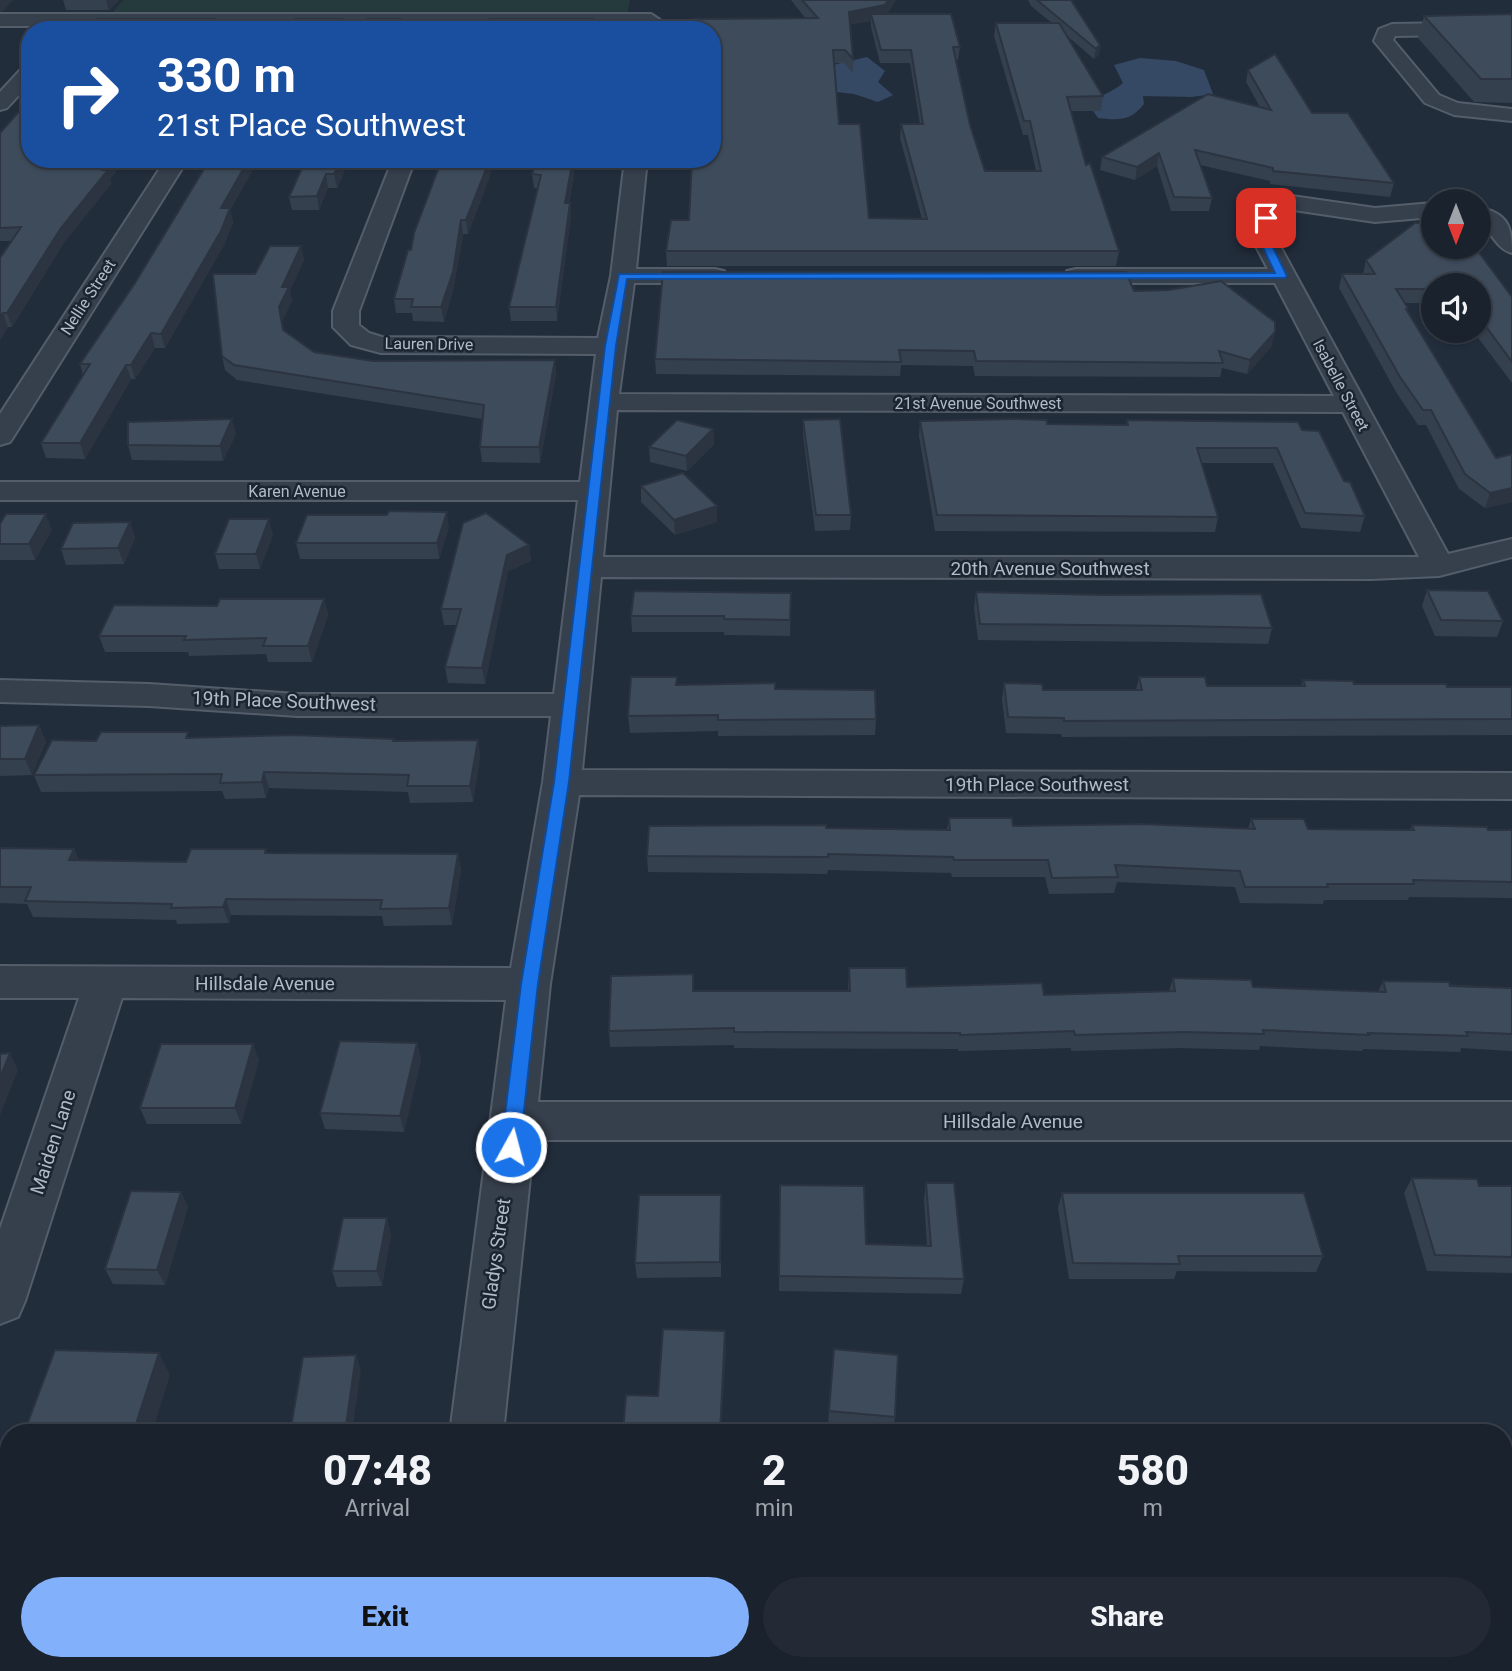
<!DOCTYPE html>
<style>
:root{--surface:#1a222d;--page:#232a35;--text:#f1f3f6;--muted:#9fa4aa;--line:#383f49;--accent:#83b0fb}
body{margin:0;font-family:Roboto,sans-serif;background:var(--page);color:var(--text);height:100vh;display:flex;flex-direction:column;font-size:26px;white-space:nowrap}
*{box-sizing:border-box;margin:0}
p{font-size:23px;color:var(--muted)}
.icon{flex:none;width:38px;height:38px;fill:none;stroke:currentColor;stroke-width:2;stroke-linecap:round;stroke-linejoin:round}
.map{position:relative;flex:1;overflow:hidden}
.sheet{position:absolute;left:0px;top:1424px;width:1512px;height:247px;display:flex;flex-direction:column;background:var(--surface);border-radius:28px 28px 0 0;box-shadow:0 2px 5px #0004,0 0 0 2px var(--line)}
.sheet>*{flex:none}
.banner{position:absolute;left:21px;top:21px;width:700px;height:147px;border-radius:28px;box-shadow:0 2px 5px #0004,0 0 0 2px var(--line);background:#1a4fa0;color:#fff;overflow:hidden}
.needle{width:46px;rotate:180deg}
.tools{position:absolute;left:1421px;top:189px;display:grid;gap:14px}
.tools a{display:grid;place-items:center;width:70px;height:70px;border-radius:50%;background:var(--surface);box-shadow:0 2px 5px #0004,0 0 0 2px var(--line);font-size:35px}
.pin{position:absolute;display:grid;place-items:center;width:60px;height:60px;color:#fff;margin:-30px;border-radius:14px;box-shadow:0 4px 10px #0006}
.me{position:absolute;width:77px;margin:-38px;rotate:7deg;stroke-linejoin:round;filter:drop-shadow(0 0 5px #0008)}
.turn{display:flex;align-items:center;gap:24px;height:147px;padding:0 21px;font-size:32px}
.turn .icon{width:91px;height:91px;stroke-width:2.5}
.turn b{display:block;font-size:49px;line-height:60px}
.eta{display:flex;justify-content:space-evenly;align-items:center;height:119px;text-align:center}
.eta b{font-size:42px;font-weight:800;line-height:49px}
.button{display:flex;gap:14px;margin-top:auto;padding:14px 21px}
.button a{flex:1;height:80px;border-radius:42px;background:var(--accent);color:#111;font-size:28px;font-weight:800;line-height:80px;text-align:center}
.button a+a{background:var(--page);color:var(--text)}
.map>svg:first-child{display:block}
.green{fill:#243a3d}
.water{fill:#354864}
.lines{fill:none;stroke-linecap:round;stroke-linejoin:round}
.minor-casing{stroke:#545d6a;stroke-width:4}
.minor{fill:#363f4c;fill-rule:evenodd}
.wall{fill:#35404e;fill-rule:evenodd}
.shaded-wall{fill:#2b3440}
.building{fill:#3e4b5b;stroke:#2b3440;stroke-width:2}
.route{fill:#1a73e8;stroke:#114b97;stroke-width:2}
.labels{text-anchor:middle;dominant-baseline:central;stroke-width:5;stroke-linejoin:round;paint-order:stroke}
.far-street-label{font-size:16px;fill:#b1bac8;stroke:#1b2431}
.street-label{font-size:19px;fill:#b1bac8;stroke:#1b2431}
</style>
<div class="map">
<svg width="1512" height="1671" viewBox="0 0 1512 1671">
<rect width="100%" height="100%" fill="#222d3c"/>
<!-- green -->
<path class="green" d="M123 0H630L627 16H110Z"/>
<!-- water -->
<path class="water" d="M867 57 885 71 878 82 893 95 878 102 854 94 801 88 803 72Z
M1140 58 1176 61 1204 70 1213 94 1191 97 1143 96 1144 104C1130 122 1118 120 1098 118L1089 105C1100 94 1112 93 1123 83L1114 65Z"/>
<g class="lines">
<!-- minor casing -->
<g class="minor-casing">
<path id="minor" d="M0 14H651L660 20 651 26H0Z
M1512 22V34L1395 36 1393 40 1439 95 1458 103 1512 109V121L1454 115 1425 103 1374 41 1379 29 1392 24Z
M30 65V83L7 108 0 110V92L23 67Z
M166 159H188L14 436 10 442 0 445V414Z
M393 159H415L359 311V325L369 333 382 337 598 338 611 276 625 159H647L636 269H715L724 271 727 276 724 281 715 283H634L619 394 1334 396 1275 283H1076L1067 281 1064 276 1067 271 1076 269H1268L1250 235 1260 200 1263 195 1271 193 1375 208 1433 203V217L1375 222 1280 208 1274 235 1448 554 1512 539V557L1439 576 1371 579 601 577 582 770 1512 773V799L579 795 550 984 538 1102H1512V1140H534L503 1433H450L506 1000 122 998 25 1301 18 1317 0 1324V1229L79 998H0V966L511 968 543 782 551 716H297L149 706 0 702V680L149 684 297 694H554L578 500H0V482H580L596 354 381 353 351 345 333 327V311ZM617 410 1343 412 1419 557H603Z
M1479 207C1508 214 1512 226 1512 253 1496 249 1492 231 1479 223Z
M424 1662H482L483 1671H423Z"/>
</g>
<!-- minor -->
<use href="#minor" class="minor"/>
</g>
<!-- wall -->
<path class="wall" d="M63 0H119L109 10H66Z
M791 0H896L887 14 960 47 958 60H956L970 125 985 171H1036L1028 135H1023L994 36 996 23H1052L1031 6 1028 0H1071L1100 45 1099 55 1094 59 1066 35 1103 96 1101 111H1071L1086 165 1119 251 1116 266H667L666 251 689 220 806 19ZM871 21V27L880 63H910L920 124H901L900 138 922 219 869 218 839 124 834 63H844L853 73V59L850 24Z
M1512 14V103L1474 102 1418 38 1424 16Z
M1248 70 1312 113 1394 183 1390 197 1270 184V181L1200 165 1212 198 1209 211H1171L1157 166 1135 180 1100 170 1102 157 1260 107 1246 82Z
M0 133 30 159H126L110 179 111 184 65 241 12 327H8L0 340 11 241H0Z
M259 159 230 210 233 222 224 245 165 348H155L135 379H131L85 459 46 458 41 443 83 375 80 364Z
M350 159 337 188H328L319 210H292L289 197Z
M492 170 468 234H463L454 286 444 322 413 321 412 313H396L394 299 411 250Z
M574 172 569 203H570L571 216 557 321H511L509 307 538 188H534L532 174Z
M1415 223H1433V247H1475L1512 297V383L1473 331H1479V285H1433V303H1404L1408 308 1407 311 1496 458 1512 454V502L1485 508 1459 489 1426 425H1418L1396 392 1339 288 1342 274H1363L1366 260Z
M301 246 304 260 290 290 292 301 282 321 284 330 314 352 373 361 555 360 556 374 540 463 482 462 480 447 483 419 237 380 225 370 222 356 255 274Z
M1134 291 1275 332 1271 347 1247 374 1222 368 1220 377 975 376 973 366 901 365 900 376 656 374 655 359Z
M803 420 851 515 850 530 815 531 803 435Z
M1127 420 1302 430 1344 481 1365 516 1360 532 1301 528 1273 463H1202L1218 517 1215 532 935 531 919 436 920 421 1047 424 1126 425Z
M713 429 714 444 687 471 650 462 649 447Z
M236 434 223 461 132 460 128 445Z
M641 486 717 522 675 535 641 502Z
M130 522 135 538 124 564 66 565 61 549Z
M0 524 52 530 35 560H0Z
M449 527 439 559H300L296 543Z
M273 535 260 569H219L215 554Z
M529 545 531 561 508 571 485 684 448 683 445 667 457 625H444L441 609Z
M1427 590 1503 621 1497 637 1435 636 1422 606Z
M976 592 1272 628 1268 644 1177 642 978 640 974 608Z
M791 593 790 636 724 635V632H632L631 616Z
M324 599 328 615 312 662H268L266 654 189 656 188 652H105L99 636 217 606Z
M1139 677 1207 686H1301L1303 680 1354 684 1447 687H1512V735L1062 737 1061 734 1006 733 1002 699 1004 683 1043 690H1136Z
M677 685 775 689 876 719 875 735 718 736V731L630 733 628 716Z
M39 725 46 742 32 775 0 776V726Z
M190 737 394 739V741L478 740 480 756 473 802 410 803 408 792 269 788 266 798 225 799 222 791 41 792 34 775 96 741Z
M949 818 1013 826 1248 829 1251 819 1308 829 1410 830 1412 825 1488 830H1512V898L1409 897 1408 900H1324L1323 904 1240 903 1235 887 1117 882 1114 893 1049 894 1045 877H952L951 873 828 870 827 874 648 872 647 856 826 828 947 830Z
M0 848 74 849 79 860 186 862 268 853 458 854 461 870 452 925 384 926 382 916 231 915 229 923 177 924 176 920 33 917 27 904 0 903Z
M849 968 907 987 1044 995 1169 991 1173 978 1253 987 1378 992 1383 981 1512 988V1051L1461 1048 1460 1052 1363 1049 1362 1051 1260 1046 1259 1050 1180 1048 1071 1051V1048L958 1051V1049L734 1048V1045L610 1047 609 1031 694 991H848Z
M417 1043 421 1060 404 1132 325 1129 320 1113Z
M259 1060 241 1124H147L140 1108Z
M1412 1178 1479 1186H1512V1273L1427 1271 1404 1193Z
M926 1183 964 1279 961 1294 779 1291 780 1185 866 1244 927 1246 924 1199Z
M181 1192 188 1207 165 1285 113 1284 105 1269Z
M1062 1193 1323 1256 1316 1272 1177 1271 1174 1279H1069L1058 1208Z
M721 1195V1277L637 1278 635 1263Z
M391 1234 382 1286 337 1287 332 1271Z
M834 1349 895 1417 893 1432 828 1425Z
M9 1662H332L331 1666 180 1669V1671H0Z
M845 1662H973L974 1671H845Z
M1044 1662H1280L1282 1671H1045Z
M1341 1662H1501L1504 1671H1343Z"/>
<!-- shaded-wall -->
<path class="shaded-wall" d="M0 0H13L3 11 0 12Z
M106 0H119L109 10Z
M888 0H896L884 18 871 14V21L848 25 849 12Z
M215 19 218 30H208Z
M342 19 344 30H335Z
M400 19 401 30H395Z
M1100 45 1099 55 1094 59 1096 49Z
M1159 153 1157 166 1135 180 1137 167Z
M112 159H126L110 179 111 184 65 241 12 327 7 313 61 228Z
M249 159H259L230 210 233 222 224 245 165 348 161 334 221 208Z
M342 159H350L337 188 334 174Z
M490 159H491L492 170 468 234 466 220Z
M573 159H577L574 172 566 216 565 203Z
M326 174 328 188 319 210 317 196Z
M570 203 571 216 557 321 556 307Z
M461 220 463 234 454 286 444 322 441 307Z
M301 246 304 260 290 290 292 301 282 321 286 344 279 307 282 287Z
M3 313 8 327 0 340V318Z
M1275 332 1271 347 1247 374 1250 360Z
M151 333 155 348 135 379 131 365Z
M555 360 556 374 540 463 539 447Z
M126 365 131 379 85 459 80 443Z
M232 419 236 434 223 461 220 446Z
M713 429 714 444 687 471 686 456Z
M1512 488V502L1485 508 1490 493Z
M717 506V522L675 535 674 520Z
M447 512 449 527 439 559 437 543Z
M46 514 52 530 35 560 29 544Z
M269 519 273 535 260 569 256 554Z
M130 522 135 538 124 564 118 548Z
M529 545 531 561 508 571 485 684 482 668 507 555Z
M324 599 328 615 312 662 308 646Z
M39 725 46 742 32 775 25 759Z
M478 740 480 756 473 802 470 786Z
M264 772 269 788 266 798 262 782Z
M74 849 81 865 69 860Z
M458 854 461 870 452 925 449 908Z
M226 899 231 915 229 923 223 907Z
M417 1043 421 1060 404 1132 400 1116Z
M253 1044 259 1060 241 1124 235 1108Z
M10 1053 18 1070 0 1115V1078Z
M181 1192 188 1207 165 1285 157 1270Z
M387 1218 391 1234 382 1286 377 1271Z
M725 1331 726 1351 721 1433H720Z
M159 1353 170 1375 152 1433H133Z
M356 1355 361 1370 352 1433H345Z
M167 1662H176L180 1669V1671H165Z"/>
<!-- building -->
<path class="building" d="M802 0H888L885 5 849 12 853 59 845 50H833L839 124H860L869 218 927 219 901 124H923L911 50H881L871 14H951L960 47H953L970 125 985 171H1041L1030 121H1024L996 23H1059L1103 96 1067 97 1086 165 1090 163 1119 251H666L671 220H689L692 159H712V30H694L693 19 818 18Z
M1037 0H1071L1100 45 1096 49Z
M1512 14V79H1481L1424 16Z
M97 19H215L208 30H89Z
M295 19H342L335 30H288Z
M367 19H400L395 30H362Z
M490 19H593L592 24H595L594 30H486Z
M1275 54 1312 113H1348L1394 183 1273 171V168L1195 150 1212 198 1174 197 1159 153 1137 167 1102 157 1208 94 1271 110 1248 70Z
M30 99V159H112L103 170H108L61 228 7 313H3L0 318V258L21 227 0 228V133Z
M210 159H249L221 208H230L221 231 161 334 151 333 131 365H126L80 443H41L90 364H80L135 283Z
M306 159H342L334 174H326L317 196 289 197Z
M442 159H490L466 220H461L453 272 441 307H411L413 299H394L408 250H411L414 233Z
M537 159H573L565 203H570L556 307H509L541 175 532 174Z
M1415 223H1433V247H1475L1512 297V362L1479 317V285H1433V289H1396L1408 308 1406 309 1496 458 1512 454V488L1490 493 1465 474 1431 410H1423L1400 377 1342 274H1375L1366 260Z
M270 246H301L282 287H289L279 307 283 330 314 352 373 361 555 360 539 447H480L484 405 234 365 222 356 213 274H255Z
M663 272H1126L1134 291 1169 290 1221 281 1275 322V332L1250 360 1219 351 1223 363 976 361 974 351 899 350 901 362 655 359Z
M232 419 220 446 128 445V422Z
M840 419 851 515H816L803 420Z
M1016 419 1047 420V424L1128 425 1127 420 1298 422 1302 430 1319 431 1344 481 1350 482 1365 516 1305 513 1277 448H1197L1218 517 937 515 920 421Z
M677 420 713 429 686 456 649 447Z
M683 473 717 506 674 520 641 486Z
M389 511 447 512 437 543H296L307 515H387Z
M486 513 529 545 507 555 482 668 445 667 461 609H441L463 523Z
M6 514H46L29 544H0V524Z
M229 519H269L256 554H215Z
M130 522 118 548 61 549 73 523Z
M1427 590 1488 591 1503 621 1441 620Z
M634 591 791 593 790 620 724 619V616H631Z
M976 592 1104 595 1261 594 1272 628 1180 626 980 624Z
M220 599H324L308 646H263L266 638 184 640 186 636H99L114 605 217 606Z
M631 677H677L676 685 775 683V689L875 690 876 719 718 720V715L628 716Z
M1139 677H1205L1207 686H1305L1303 680 1353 681 1354 684H1446L1447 687H1512V719L1064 721V718L1008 717 1004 683 1042 684 1043 690H1142Z
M39 725 25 759H0V726Z
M101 732H188L186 738 294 735 394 739 393 741 478 740 470 786H407L409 775 264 772 262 782 220 783 222 774 34 775 52 740 96 741Z
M949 818H1012L1013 826 1142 824 1255 829 1251 819H1304L1308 829 1414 830 1412 825 1487 827 1488 830H1512V882L1413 880 1414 884H1327L1328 887H1245L1240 871 1115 865 1118 877 1052 878 1048 860H954L953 857 828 854V857L647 856 649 826 826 825V828L950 830Z
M0 848 74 849 69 860 186 862 191 849H266L265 853 458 854 449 908 380 909 382 900 226 899 223 907 171 908 172 904 25 901 31 887H0Z
M849 968H906L907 987 1042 983 1044 995 1175 991 1173 978 1251 980 1253 987 1386 992 1383 981 1449 982 1450 986 1512 988V1034L1466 1032 1468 1036 1368 1033 1369 1035 1263 1030 1264 1034 1185 1032 1075 1035 1074 1031 960 1035V1033L734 1032V1028L609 1031 611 976 693 974V991H850Z
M340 1041 417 1043 400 1116 320 1113Z
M161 1044H253L235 1108H140Z
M10 1053 0 1078V1054Z
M1412 1178 1477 1179 1479 1186H1512V1257L1435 1255Z
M926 1183H954L964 1279 779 1276 780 1185 864 1186 866 1244 931 1246Z
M131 1191 181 1192 157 1270 105 1269Z
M1062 1193H1304L1323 1256H1178L1180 1264 1073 1263Z
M639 1195H721L720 1262 635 1263Z
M343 1218H387L377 1271H332Z
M663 1329 725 1331 720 1433H623L626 1395 658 1396Z
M834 1349 898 1355 895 1417 829 1411Z
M55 1350 159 1353 133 1433H24Z
M356 1355 345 1433H290L303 1357Z
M935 1426H994L995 1433H936Z
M0 1553H9V1662H167L165 1671H0Z
M590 1662H735V1671H589Z
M848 1662H973L974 1671H848Z
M1053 1662H1280L1282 1671H1054Z
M1431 1662H1501L1504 1671H1433Z"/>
<!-- route -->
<path class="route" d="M1266 215 1271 218 1267 235 1287 276 1285 278 627 279 616 346 569 782 538 984 520 1147 517 1153 511 1155 504 1153 501 1147 521 984 554 782 605 346 619 274 1275 273 1257 235 1261 218Z"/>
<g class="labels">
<!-- far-street labels -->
<g class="far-street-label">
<text transform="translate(88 297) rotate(-57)">Nellie Street</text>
<text transform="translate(429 344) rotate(1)">Lauren Drive</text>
<text transform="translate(1341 385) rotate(62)">Isabelle Street</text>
<text x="978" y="403">21st Avenue Southwest</text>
<text x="297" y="491">Karen Avenue</text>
</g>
<!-- street labels -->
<g class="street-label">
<text x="1050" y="568">20th Avenue Southwest</text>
<text transform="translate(284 701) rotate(2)">19th Place Southwest</text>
<text x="1037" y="784">19th Place Southwest</text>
<text x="265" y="983">Hillsdale Avenue</text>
<text x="1013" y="1121">Hillsdale Avenue</text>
<text transform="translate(53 1142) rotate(-72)">Maiden Lane</text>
<text transform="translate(496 1254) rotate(-82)">Gladys Street</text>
</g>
</g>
</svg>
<div class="tools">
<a><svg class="needle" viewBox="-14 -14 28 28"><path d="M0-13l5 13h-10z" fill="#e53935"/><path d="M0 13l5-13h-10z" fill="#9fa4aa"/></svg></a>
<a><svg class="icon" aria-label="sound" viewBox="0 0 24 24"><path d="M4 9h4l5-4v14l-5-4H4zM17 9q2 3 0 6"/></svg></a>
</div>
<div class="pin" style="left:1266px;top:218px;background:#d93025"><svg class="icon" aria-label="arrive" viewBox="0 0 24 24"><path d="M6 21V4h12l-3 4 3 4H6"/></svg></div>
<svg class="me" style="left:511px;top:1147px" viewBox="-20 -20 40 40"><circle r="17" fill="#1a73e8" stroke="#fff" stroke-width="3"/><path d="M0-11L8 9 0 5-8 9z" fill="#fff"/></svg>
<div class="banner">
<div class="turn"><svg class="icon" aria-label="right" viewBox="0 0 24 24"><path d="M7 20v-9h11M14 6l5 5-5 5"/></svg><div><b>330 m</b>21st Place Southwest</div></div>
</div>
<section class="sheet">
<div class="eta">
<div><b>07:48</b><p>Arrival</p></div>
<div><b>2</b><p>min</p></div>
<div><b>580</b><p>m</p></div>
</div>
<div class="button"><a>Exit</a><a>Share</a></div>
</section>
</div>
